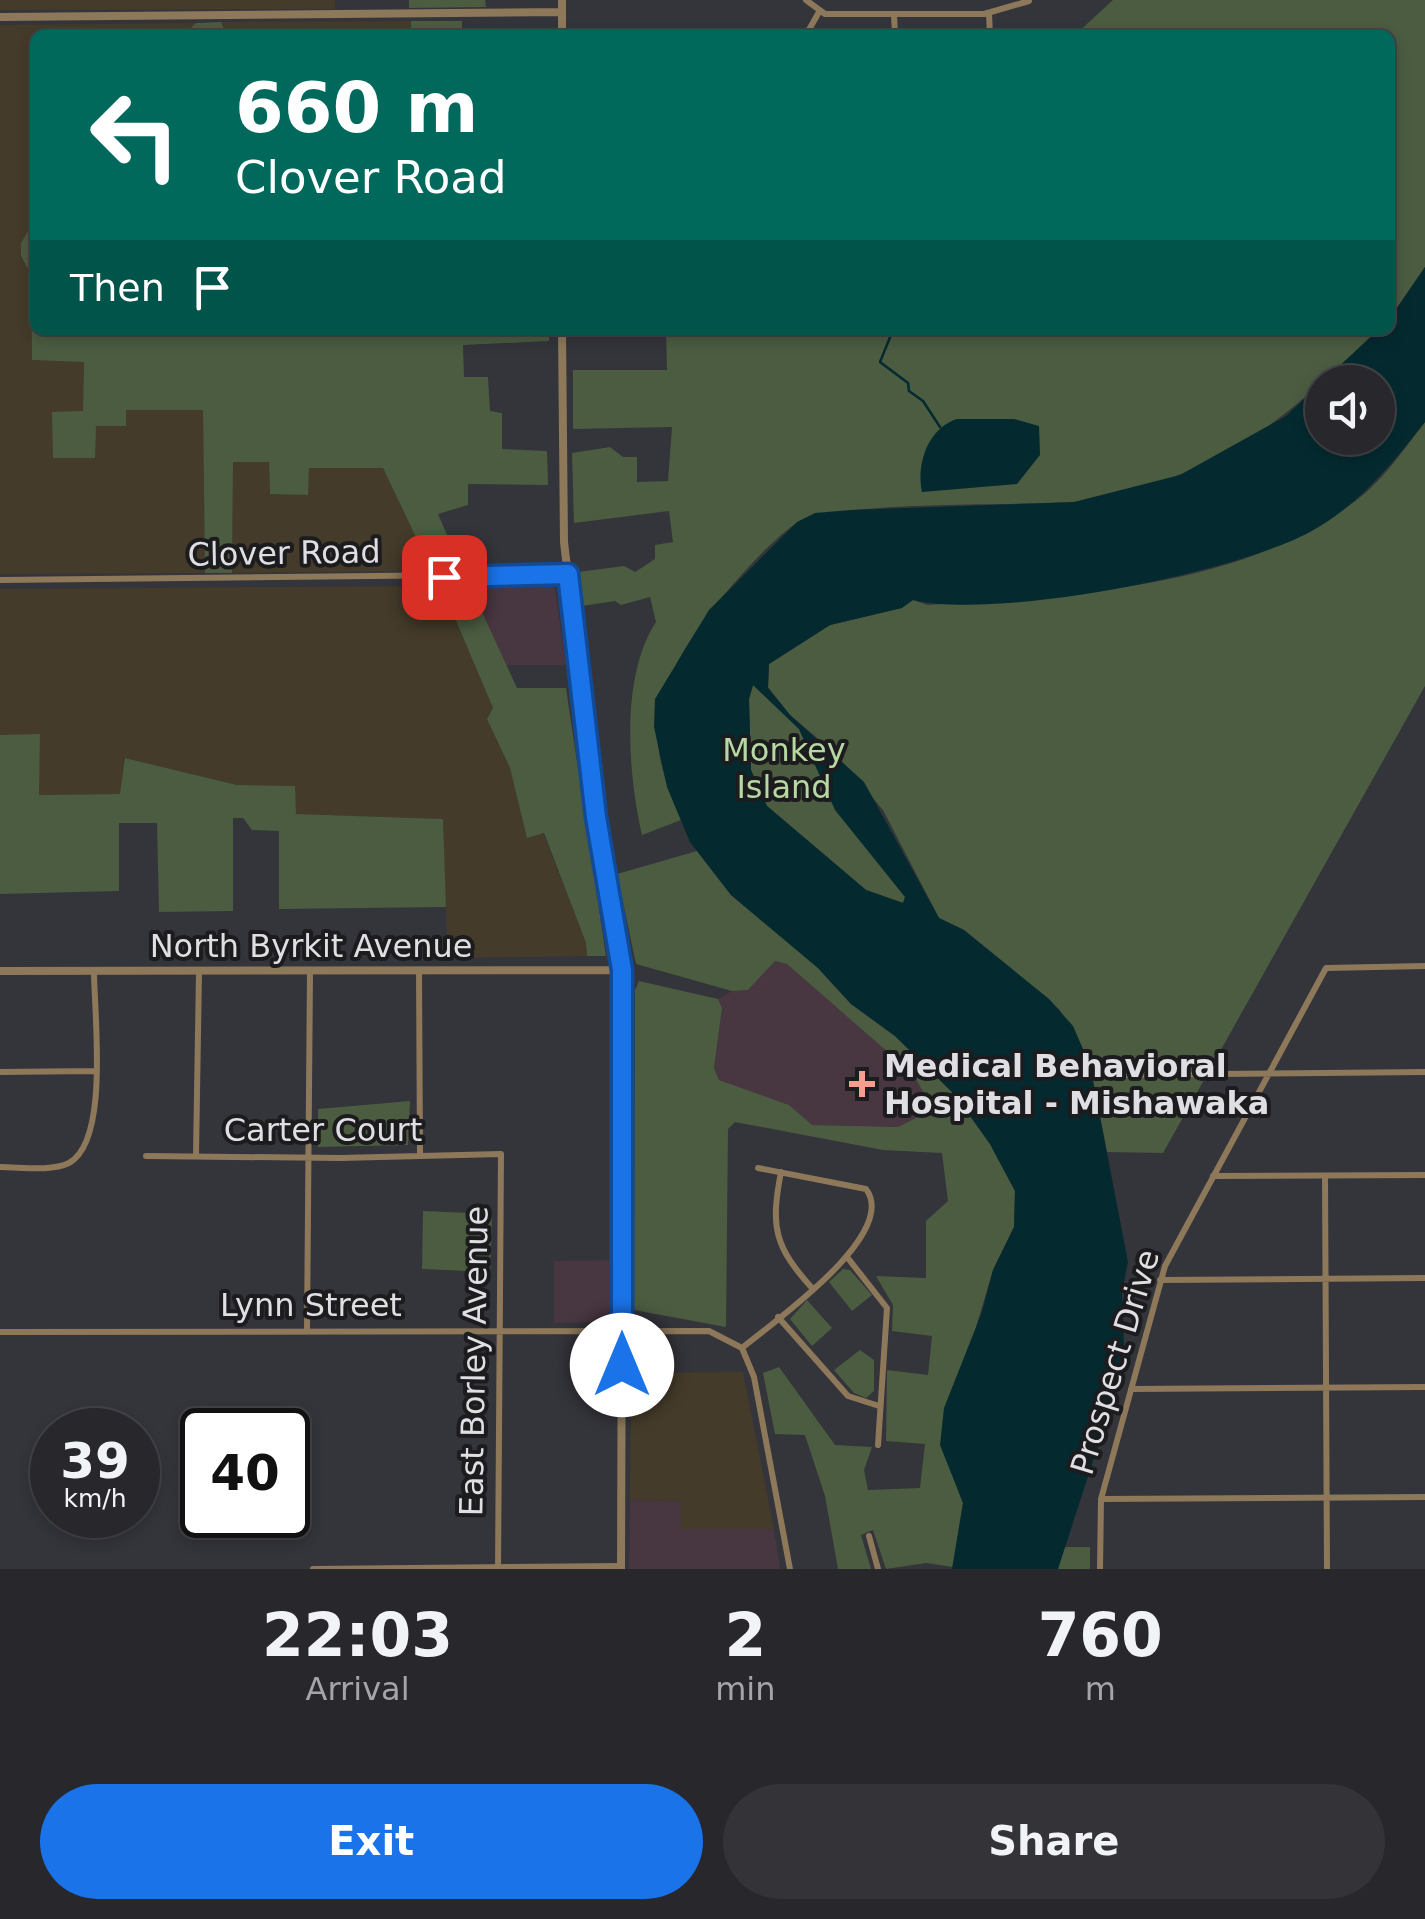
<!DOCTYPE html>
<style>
:root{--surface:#27272c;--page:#333338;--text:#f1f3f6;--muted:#a4a5a9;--line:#434448;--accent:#1a73e8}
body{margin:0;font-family:"DejaVu Sans",sans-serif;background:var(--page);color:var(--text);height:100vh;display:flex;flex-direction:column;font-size:38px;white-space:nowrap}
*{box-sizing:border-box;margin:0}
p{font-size:32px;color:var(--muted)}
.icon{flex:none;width:55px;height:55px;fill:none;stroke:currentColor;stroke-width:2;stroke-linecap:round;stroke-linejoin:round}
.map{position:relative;height:1569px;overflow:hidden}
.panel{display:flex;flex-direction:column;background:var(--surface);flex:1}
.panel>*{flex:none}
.banner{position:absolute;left:30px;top:30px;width:1365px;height:305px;border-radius:15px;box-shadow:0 5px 15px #0003,0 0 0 2px var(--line);background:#00695c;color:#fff;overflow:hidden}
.fabs{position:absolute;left:1305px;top:365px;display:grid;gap:20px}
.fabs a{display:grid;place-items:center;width:90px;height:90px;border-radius:50%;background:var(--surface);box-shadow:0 5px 15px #0003,0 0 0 2px var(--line);font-size:50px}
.speed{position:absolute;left:30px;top:1408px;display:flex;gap:20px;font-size:50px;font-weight:700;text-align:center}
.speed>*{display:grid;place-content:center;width:130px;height:130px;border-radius:50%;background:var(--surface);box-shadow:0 5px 15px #0003,0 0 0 2px var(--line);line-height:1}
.speed small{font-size:25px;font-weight:400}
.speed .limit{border:5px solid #111;border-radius:15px;background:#fff;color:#111}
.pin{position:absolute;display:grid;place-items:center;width:85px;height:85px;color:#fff;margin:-42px;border-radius:20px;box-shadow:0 5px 15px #0006}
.me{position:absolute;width:110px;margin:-55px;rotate:0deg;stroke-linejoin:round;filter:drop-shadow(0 0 8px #0008)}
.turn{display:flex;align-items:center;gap:35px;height:210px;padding:0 40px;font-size:45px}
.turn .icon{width:130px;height:130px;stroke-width:2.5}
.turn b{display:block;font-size:70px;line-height:85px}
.then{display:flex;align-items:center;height:95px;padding:0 40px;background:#0003;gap:20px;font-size:38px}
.eta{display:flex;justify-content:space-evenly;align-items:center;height:170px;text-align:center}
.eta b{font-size:60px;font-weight:700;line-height:70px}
.cta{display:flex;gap:20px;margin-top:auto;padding:20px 40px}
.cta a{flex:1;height:115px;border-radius:60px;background:var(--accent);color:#fff;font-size:40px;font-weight:700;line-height:115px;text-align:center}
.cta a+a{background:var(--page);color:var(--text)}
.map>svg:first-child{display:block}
.commercial{fill:#483640}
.industrial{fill:#443b2a}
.green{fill:#4b5c41}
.water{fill:#042a2f;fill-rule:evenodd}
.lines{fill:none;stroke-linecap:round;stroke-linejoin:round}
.stream{stroke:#042a2f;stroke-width:2.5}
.minor{stroke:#8d785a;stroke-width:6}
.tertiary{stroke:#8d785a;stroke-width:8}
.route-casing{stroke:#114b97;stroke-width:25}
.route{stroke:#1a73e8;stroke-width:18}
.poi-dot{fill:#f59d8e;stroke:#1c1c1f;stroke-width:4}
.labels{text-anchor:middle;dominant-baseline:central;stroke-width:8;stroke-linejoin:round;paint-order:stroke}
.street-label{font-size:32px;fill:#dedee3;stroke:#1c1c1f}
.park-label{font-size:32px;fill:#b6d8a2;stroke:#1c1c1f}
.poi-label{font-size:32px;font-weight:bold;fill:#dedee3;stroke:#1c1c1f;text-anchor:start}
</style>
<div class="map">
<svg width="1425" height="1569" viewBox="0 0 1425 1569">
<rect width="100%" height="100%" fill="#34343b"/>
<!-- commercial -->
<path class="commercial" d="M554 583 566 665H506L469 584Z
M775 961 787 964 914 1074 933 1109 898 1127 811 1125 789 1105 719 1080 714 1068 722 1008 718 999 732 991 748 990Z
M611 1260V1322L554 1323V1261Z
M630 1500 681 1501 682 1529H774L780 1569H629Z"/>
<!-- industrial -->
<path class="industrial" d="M0 0H335V9L0 10Z
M411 21V35H227L221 22Z
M196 23 191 35H35V226L21 243V257L31 275 32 360 84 361 83 412 96 426 125 410H203L205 573 0 574V25Z
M269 461 270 494 308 468H383L432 571 232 573 233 462Z
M454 586V616L493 708 487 719 510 768 527 837 543 833 586 943 587 956 448 958 442 819 295 814V786L237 785 126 758 121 794 39 795V735H0V589Z
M743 1372 774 1529H681V1501L630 1500 631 1373Z"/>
<!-- green -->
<path class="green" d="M409 0H485L486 7 409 8Z
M1113 0H1425V267L1390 318V35H1075Z
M411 21H462V35H411Z
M221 22 227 35H191L189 30 196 23Z
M31 226H35V330H549V341L463 345 464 377H488L490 411 502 413V449L547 451 548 485 468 484V505L438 514 463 572 432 571 383 468H309L308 495 270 494 269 462H233L232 573H205L203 410H126V426H96L95 458H53L52 412 83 411 84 362 32 360 31 275 21 256V243Z
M666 330H1378C1318 387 1256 448 1176 476 1144 487 1108 500 1074 502 1023 506 827 500 795 524 766 544 712 606 693 636 647 707 648 743 681 820L642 835C628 774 620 677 656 622L650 597 621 605 615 601 582 606 578 572 624 566 635 572 655 559V545L673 542 669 511 574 523 572 453 610 447 623 457H637V482L668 481 672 427 573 429V370H667Z
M1425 422V686L1163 1153 1107 1152 1090 1065 1059 1009 964 930 939 918 883 810 834 752 790 715 768 687 769 664 830 625 901 608 913 600 928 605C1071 594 1235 591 1354 502 1382 482 1404 449 1425 422Z
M469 584 517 688H566L606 956H587L586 943 544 833 527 838 510 768 487 719 493 708 454 616V586Z
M753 685 799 729 811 748 831 801 905 897 903 903 866 890 767 806 751 770 749 699Z
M40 734 39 795 120 794 125 758 237 785 295 786 296 814 443 819 446 907 279 909V831L252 830 243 818H233V911L159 912 157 823H119V891L0 894V735Z
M697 851 731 895 818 968 851 1004 895 1036 955 1095 990 1144 1015 1191 1014 1227 993 1270 941 1445 963 1503 953 1567 926 1563 886 1569 873 1530 861 1535 871 1569H838L825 1496 805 1435 775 1434 763 1373 779 1367 835 1445 872 1447 864 1470 868 1490 920 1488 925 1444 886 1441 887 1370 928 1375 932 1336 892 1331 893 1305 876 1276 926 1278V1221L948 1201 942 1153 883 1150 735 1122 728 1129 726 1327 634 1310 635 990 639 981 718 999 722 1008 714 1068 719 1080 789 1105 812 1125 898 1127 933 1109 913 1074 787 964 775 961 748 990 732 991 636 964 617 874Z
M410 1101 408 1145 318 1147V1109Z
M423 1211 492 1214 490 1280H478L468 1271 422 1269Z
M843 1269 850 1270 872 1295 852 1311 829 1282Z
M807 1300 832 1328 812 1346 790 1319Z
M860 1350 874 1360V1391L866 1398 854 1393 834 1370Z
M1063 1547H1090V1569H1058Z"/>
<!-- water -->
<path class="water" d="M1425 267V422C1392 464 1358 506 1310 532 1232 574 997 620 913 600L902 608 830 625 769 664 768 688 790 715 864 782 939 918 964 930 1049 999 1073 1026 1090 1065 1128 1262 1122 1291 1124 1345 1108 1415 1058 1569H952L963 1503 940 1445 944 1408 982 1312 993 1270 1014 1227 1015 1191 990 1144 955 1095 895 1036 851 1004 818 968 731 895 690 842 667 787 654 727 655 699 709 610 797 522 815 513 851 510 1074 502 1180 475 1286 416 1378 330H1390V318ZM1378 382V438H1322V382ZM753 685 799 729 835 810 905 897 903 903 866 890 767 806 751 770 749 699Z
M957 419H1014L1039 426 1040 455 1017 484 922 492C916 464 928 428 957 419Z"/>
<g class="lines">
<!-- stream -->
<path class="stream" d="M893 330 880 362 908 383 909 391 923 401 940 427"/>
<!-- minor -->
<path class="minor" d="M806 0 825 14H984L1029 1
M989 14 990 35
M894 15 895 35
M806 35 819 12
M0 580 568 574
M419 971 420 1154
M0 1072 94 1071
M1121 1075 1425 1072
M196 1155 199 972
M146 1156 340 1158 501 1154 498 1569
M0 1167C21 1167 50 1172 69 1163 110 1141 94 1014 94 971
M781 1172C770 1228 775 1247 812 1288
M1213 1176 1425 1175
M1325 1176 1327 1569
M847 1257 887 1308 878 1445
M1160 1280 1425 1278
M778 1317 848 1396 879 1406
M307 1330 310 972
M0 1332 709 1331 742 1348 754 1377 790 1569
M742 1348C772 1323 900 1234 866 1189L758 1168
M1131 1389 1425 1387
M1101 1499 1425 1497
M869 1536 878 1569
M313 1569 621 1566
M1100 1569 1101 1499 1165 1266 1326 968 1425 966"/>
<!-- tertiary -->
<path class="tertiary" d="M562 0V35
M0 17 562 12
M562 330 564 542 596 817 623 988 621 1569
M0 971 622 970"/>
</g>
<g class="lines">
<!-- route casing -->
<g class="route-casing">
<path id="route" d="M444 577 568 574 596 817 622 970V1365"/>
</g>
<!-- route -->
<use href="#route" class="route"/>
</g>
<!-- markers -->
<path class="poi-dot" d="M857 1069h10v10h10v10h-10v10h-10v-10h-10v-10h10z"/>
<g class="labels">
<!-- street labels -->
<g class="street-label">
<text transform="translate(284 553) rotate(-1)">Clover Road</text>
<text x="311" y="946">North Byrkit Avenue</text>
<text x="323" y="1130">Carter Court</text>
<text x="311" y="1305">Lynn Street</text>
<text transform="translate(474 1361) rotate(-89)">East Borley Avenue</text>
<text transform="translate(1115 1362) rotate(-73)">Prospect Drive</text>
</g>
<!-- park labels -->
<g class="park-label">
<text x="784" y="750">Monkey<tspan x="784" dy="37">Island</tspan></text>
</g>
<!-- poi labels -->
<g class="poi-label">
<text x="884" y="1066">Medical Behavioral<tspan x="884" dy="37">Hospital - Mishawaka</tspan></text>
</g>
</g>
</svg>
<div class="fabs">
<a><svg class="icon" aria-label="sound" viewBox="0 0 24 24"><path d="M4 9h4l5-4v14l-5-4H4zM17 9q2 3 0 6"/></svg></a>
</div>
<div class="speed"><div>39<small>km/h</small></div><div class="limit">40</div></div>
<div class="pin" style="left:444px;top:577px;background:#d93025"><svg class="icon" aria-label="arrive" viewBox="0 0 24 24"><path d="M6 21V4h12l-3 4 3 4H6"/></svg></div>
<svg class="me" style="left:622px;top:1365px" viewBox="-20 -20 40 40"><circle r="19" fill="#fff"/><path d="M0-13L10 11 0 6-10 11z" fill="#1a73e8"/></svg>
<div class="banner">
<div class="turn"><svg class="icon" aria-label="left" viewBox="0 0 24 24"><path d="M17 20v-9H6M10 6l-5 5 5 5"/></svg><div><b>660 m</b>Clover Road</div></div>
<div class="then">Then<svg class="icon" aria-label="arrive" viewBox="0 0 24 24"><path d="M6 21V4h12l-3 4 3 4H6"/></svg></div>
</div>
</div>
<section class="panel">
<div class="eta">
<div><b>22:03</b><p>Arrival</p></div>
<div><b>2</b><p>min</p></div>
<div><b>760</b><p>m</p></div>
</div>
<div class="cta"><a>Exit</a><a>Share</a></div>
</section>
